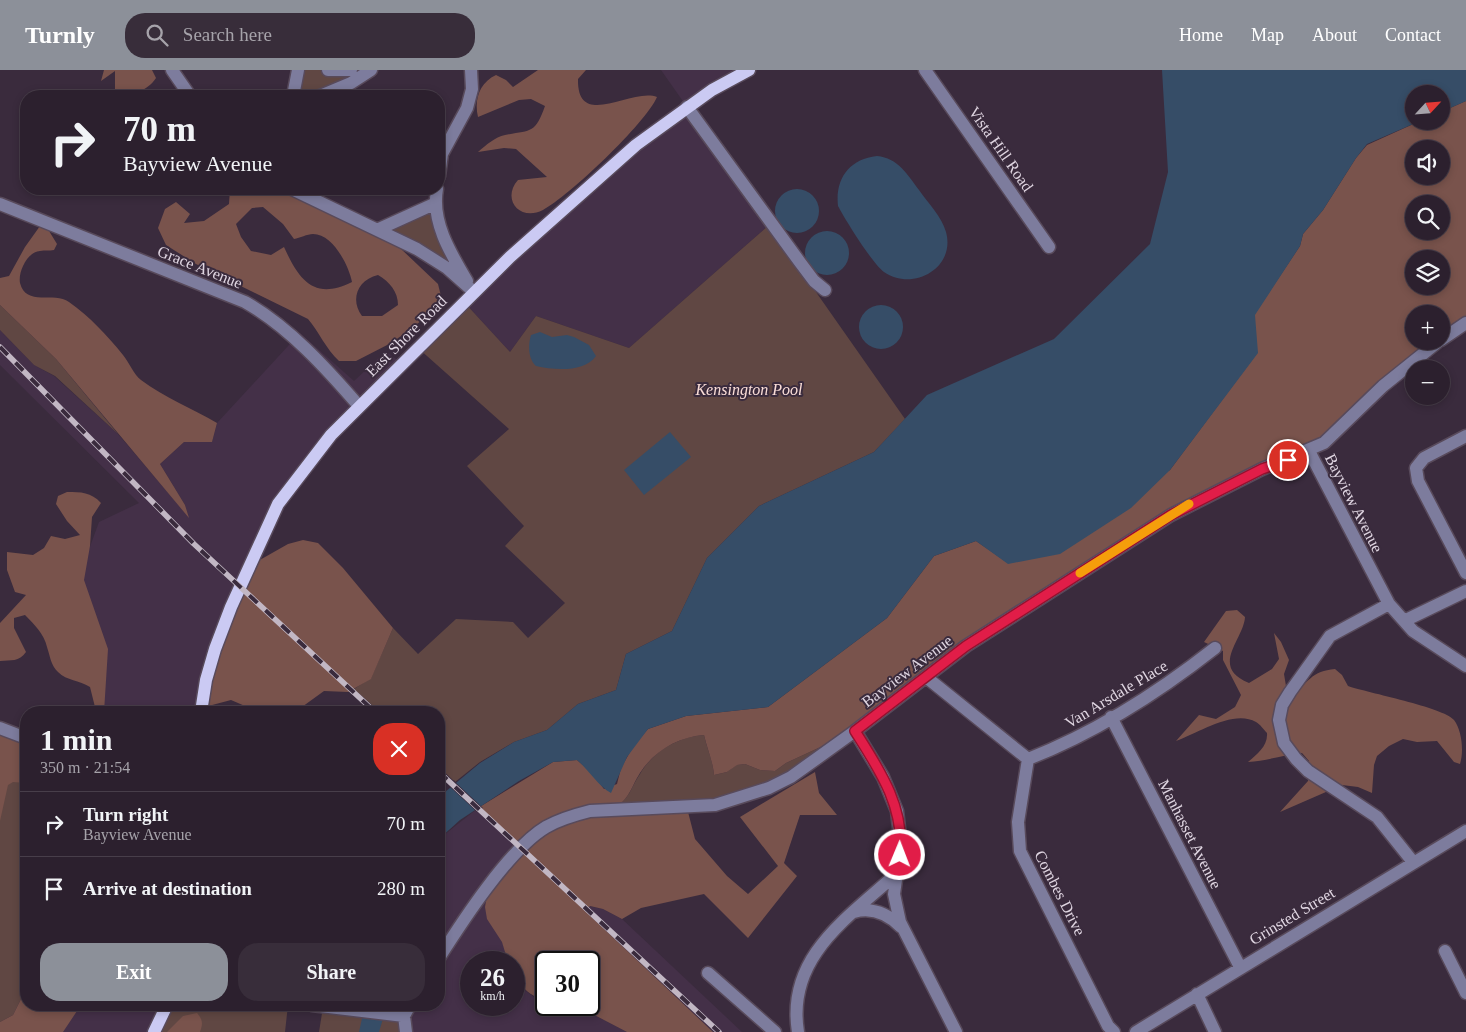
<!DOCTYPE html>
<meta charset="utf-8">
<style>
:root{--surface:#2c202e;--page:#382d3a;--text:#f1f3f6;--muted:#a6a3aa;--line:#483e4a;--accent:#8c9099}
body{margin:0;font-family:"Times New Roman",serif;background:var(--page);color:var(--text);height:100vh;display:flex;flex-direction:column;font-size:19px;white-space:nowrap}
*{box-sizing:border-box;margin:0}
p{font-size:16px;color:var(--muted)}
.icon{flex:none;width:28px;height:28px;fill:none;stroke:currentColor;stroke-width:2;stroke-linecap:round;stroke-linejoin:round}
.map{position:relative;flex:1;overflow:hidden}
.sheet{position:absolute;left:20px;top:636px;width:425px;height:305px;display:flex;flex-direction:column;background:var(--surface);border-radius:20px;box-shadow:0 2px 8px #0003,0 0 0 1px var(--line)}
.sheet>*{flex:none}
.top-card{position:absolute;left:20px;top:20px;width:425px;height:105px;border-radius:20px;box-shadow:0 2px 8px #0003,0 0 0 1px var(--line);background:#2c202e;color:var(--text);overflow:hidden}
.needle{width:32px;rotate:64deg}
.tools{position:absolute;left:1405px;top:15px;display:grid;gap:10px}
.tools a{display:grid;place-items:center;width:45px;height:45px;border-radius:50%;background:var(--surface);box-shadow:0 2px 8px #0003,0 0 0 1px var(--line);font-size:25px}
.speed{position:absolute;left:460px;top:881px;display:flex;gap:10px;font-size:25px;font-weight:700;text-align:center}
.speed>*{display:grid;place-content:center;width:65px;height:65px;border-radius:50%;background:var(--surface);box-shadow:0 2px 8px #0003,0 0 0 1px var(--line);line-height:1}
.speed small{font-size:12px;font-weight:400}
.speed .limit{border:2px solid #111;border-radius:8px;background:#fff;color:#111}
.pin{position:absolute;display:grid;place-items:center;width:42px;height:42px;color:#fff;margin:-21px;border:2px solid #fff;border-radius:50%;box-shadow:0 1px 5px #0007}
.me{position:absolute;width:55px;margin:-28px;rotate:1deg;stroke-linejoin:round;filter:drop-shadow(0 0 4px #0008)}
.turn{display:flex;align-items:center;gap:18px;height:105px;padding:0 20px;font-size:22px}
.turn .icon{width:65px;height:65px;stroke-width:2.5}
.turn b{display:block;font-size:35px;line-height:42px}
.round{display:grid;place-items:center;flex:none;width:52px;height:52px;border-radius:20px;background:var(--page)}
.summary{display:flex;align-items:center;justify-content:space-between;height:85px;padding:0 20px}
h1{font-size:30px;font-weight:600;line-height:38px}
.cta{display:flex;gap:10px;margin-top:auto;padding:10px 20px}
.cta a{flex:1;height:58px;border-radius:20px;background:var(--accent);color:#fff;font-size:20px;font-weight:600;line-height:58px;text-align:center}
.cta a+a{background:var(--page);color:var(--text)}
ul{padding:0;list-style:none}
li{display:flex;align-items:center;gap:15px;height:65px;padding:0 20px;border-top:1px solid var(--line)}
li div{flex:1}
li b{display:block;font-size:19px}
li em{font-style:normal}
header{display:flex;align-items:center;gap:30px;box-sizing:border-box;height:70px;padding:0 25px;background:var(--accent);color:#fff}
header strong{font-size:24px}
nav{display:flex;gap:28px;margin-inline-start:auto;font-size:18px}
.search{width:350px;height:45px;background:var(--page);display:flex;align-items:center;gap:12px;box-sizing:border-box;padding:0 18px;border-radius:20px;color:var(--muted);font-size:19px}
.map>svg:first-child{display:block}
.built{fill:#443048;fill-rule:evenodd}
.green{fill:#604743}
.forest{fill:#79534c;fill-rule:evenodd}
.water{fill:#364d67}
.pier{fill:#3a2b3d}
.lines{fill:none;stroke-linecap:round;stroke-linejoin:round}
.minor-casing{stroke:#584a5b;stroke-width:15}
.major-casing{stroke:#584a5b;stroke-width:15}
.minor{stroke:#7d7c9d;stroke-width:12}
.major{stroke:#cbcaf3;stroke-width:12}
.rail-casing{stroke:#c2b7c4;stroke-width:5.5}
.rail{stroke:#3a2b3d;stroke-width:4;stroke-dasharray:11;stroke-linecap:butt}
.route-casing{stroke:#92132f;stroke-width:12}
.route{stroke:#e11d48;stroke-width:9}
.slow{stroke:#f59e0b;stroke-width:9}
.labels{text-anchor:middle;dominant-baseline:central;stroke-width:4;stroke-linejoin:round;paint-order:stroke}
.street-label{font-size:16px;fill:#e0d6e2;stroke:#3a2b3d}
.park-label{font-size:16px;font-style:italic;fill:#faddd7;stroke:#3a2b3d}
</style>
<header>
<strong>Turnly</strong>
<div class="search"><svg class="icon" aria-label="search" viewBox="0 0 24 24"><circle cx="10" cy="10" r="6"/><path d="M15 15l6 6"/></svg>Search here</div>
<nav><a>Home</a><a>Map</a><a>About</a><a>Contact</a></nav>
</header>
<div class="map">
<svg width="1466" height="962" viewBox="0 0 1466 962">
<rect width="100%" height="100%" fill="#3a2b3d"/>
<!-- built -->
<path class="built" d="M661 0H749L687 37 769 155 629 278 536 246 510 282 464 232 687 37Z
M0 260 34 295 54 306 118 364 188 446 185 435 160 394 184 372H212L217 353 300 263 354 311 386 281 402 294 280 431 241 514 196 472 192 476 239 520 201 642H104V572L80 504 99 452 139 433 0 295Z
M478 738 521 778V917L535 928 546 930V935L579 937 627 962H406L386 944 387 935H439V769ZM471 892H514V935H471Z
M589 836 603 839 622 849 742 962H713L584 841Z
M26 919V935H166L153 962H6Z"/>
<!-- green -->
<path class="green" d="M298 0H371L320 26H293Z
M434 134 474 222 379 159Z
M769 155 905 349 874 382 759 436 707 488 672 561 626 584 616 620 578 634 547 660 514 672 480 692 455 712 439 697V642H380L354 619 371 608 393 558 418 584 456 549 513 552 528 568 565 533 505 476 524 456 467 396 509 359 418 278 464 232 510 282 536 246 629 278Z
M0 235 56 289 118 364 55 306 34 295 0 260Z
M855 661 791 707 739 728 615 739C632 724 629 721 640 704 653 681 678 667 704 665 707 679 713 691 714 705L727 702 736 695 745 694 760 700 775 701 786 693Z
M10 662 26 668V919L13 945 0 952V746Z
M166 935H288L285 962H153Z
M323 937 404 946 406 962H319Z"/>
<!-- forest -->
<path class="forest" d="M104 0H152L156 8C148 21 130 26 115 26V1L101 11Z
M538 0H586L578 9C577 61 632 17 657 27 646 53 568 127 543 140 520 152 501 129 518 110L547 107 516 79 504 78 478 82C486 75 495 67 505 65 531 60 535 64 545 36L531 29 519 30 478 47C474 30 479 13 496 5L506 10 513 17Z
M1466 31V253L1441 270V244H1414V271H1439L1329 368 1262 399 1055 519 855 661 786 693 775 701 760 700 745 694 737 695 727 702 714 705C713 692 707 678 704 665 678 667 654 681 640 703 630 719 632 724 616 738H687L695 769 727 806 748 824 778 796 740 747 815 702 819 723 837 745H800L784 793 797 806 748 868 704 824 641 838 622 849 603 839 590 836 585 841 713 962H627L579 937 570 935H589V892H546V930C527 926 514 912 514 892H508L502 872 487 849 485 837 487 826 520 778 478 738 553 692 577 690 592 703 604 719 617 714 621 698 634 675 648 659 686 646 768 637 887 548 934 486 976 471 1008 493 1170 400 1257 283 1254 245 1300 176 1303 164 1323 140 1356 88 1367 75 1420 51H1441V42ZM1414 79H1441V106H1414ZM1414 134H1441V161H1414ZM1414 189H1441V216H1414Z
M230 119H283L399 177 438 214 441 226 429 245 393 272 356 291H339C326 279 319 262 308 249L196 194 166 175 158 158 165 139 176 132 190 144 184 153 204 151 229 134ZM263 137 283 154 294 169C300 168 307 164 313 164 333 164 349 196 352 212 314 231 299 210 284 177L271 185 251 181 241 167 236 154 252 138ZM378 205C390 212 398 222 398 235L382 246H362C350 230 357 210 378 205Z
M40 156H46L57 174 54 180C49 181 45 180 40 181 27 182 18 202 20 213 26 237 54 221 69 232 90 247 107 265 123 285 129 292 134 305 141 310 164 327 193 339 217 353L212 372H184L160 394 185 435 189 448 56 289 0 235V208L9 206 25 177Z
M67 422C81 422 91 422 101 433L92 447 90 476 84 510 108 579 104 642H93L95 637 90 617C79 610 67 611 58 602 51 596 50 586 47 577 44 564 34 554 25 545L14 548V558L26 582C19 592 11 590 0 591V553L26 525 15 522 7 500V482L33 485 44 478 51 466 65 469 80 465 67 451 56 434 58 426Z
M303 470 318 473 343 498 393 558 371 609 348 622 324 621 295 642H259L231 630 201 638 206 610 258 491 288 474Z
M1237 540 1245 547C1244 569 1209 597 1249 613L1272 599 1279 589 1274 563 1281 572 1289 590 1284 604 1286 616 1293 627C1307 612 1312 601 1335 599L1342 605 1348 616C1368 623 1443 637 1454 650 1462 660 1464 682 1460 694L1454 692 1437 671 1417 672 1403 669 1389 676 1377 686 1374 695 1372 723 1358 717 1342 715 1280 742 1308 711 1309 691 1302 683C1283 685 1266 691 1248 692 1257 684 1268 676 1267 663 1264 660 1260 654 1256 652 1234 639 1198 663 1176 671L1199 645 1216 649 1235 637 1241 625 1223 590V581L1204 572 1226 541Z
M0 658 26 671V713L13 712 8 715 0 751Z
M26 919V935H81L63 962H0V952L13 945Z
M197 943C203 950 203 954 200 962H167L183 946Z"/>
<!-- water -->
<path class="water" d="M1162 0H1466V31L1441 42V24H1414V51H1420L1367 74 1356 88 1323 140 1303 164 1300 176 1255 245 1258 283 1170 400 1131 438 1060 484 1008 494 976 471 934 486 887 548 768 637 686 646 648 659 627 687 611 723C598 716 589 700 577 690L553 692 519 711 460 750 439 769V727L480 693 514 672 547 660 578 634 616 620 626 584 672 561 707 488 759 436 874 382 927 325 1054 269 1150 174 1168 102Z
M877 86C898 88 907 104 919 120 928 133 942 147 946 162 956 198 913 222 884 202 872 193 846 151 838 136 835 109 849 89 877 86Z
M775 141a22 22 0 1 1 44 0a22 22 0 1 1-44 0Z
M805 183a22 22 0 1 1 44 0a22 22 0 1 1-44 0Z
M859 257a22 22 0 1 1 44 0a22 22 0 1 1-44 0Z
M540 262 552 267 567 265 574 267 589 275 596 286C584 303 554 300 536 296 528 289 528 275 531 265Z
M670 362 691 387 644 425 624 400Z
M365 935H387L379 962H359Z"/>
<!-- pier -->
<path class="pier" d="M454 710 455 712 483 738 477 742 448 715Z"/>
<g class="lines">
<!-- minor casing -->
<g class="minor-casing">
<path id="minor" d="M172 0 190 26
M328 0H351
M925 0 1049 177
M293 26 298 0
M320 26 351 13 371 0
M687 37 799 191 814 211 825 220
M439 106 442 84 467 38 472 19 471 0
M292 119 417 179 447 198 474 222
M437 119C431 152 451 184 467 211
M0 134 245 232C289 257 326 298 359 336
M379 159 434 134
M1441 270 1466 253
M1466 366 1424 388 1416 398 1418 411 1466 503
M1309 381 1389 534 1413 561 1466 596
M1389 534 1330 566 1290 622 1282 635 1279 650 1284 673 1296 689 1308 701 1377 747 1413 792
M1404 551 1466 521
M926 607 1028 689
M1111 647 1240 897
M0 658 26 668
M855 661 883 707 897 741 901 775 894 824 900 852 956 962
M1028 689 1018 752 1020 781 1108 956 1114 962
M1028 689C1095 663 1159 622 1215 578
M854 842C872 837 888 844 901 857
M1445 881 1466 923
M439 888C462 852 509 779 546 757 560 749 574 745 590 741L715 735 769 718 791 707 855 661 966 576 1171 445 1262 399 1324 373 1383 316 1439 271
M708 903 775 962
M1197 924 1215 962
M312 935 404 946
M406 962 404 946 410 935
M798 962C786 888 846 849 895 805
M1136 962 1466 761"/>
</g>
<!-- major casing -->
<g class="major-casing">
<path id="major" d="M201 642 206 610 215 579 231 537 278 434 331 365 510 187 636 75 712 20 749 0
M154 962 167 935"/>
</g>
<!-- minor -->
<use href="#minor" class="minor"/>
<!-- major -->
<use href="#major" class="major"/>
<!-- rail casing -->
<g class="rail-casing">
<path id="rail" d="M0 277 194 474 375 642
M439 702 719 962"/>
</g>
<!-- rail -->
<use href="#rail" class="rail"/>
</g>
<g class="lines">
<!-- route casing -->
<g class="route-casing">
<path id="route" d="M900 785C905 737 879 699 855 661L966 576 1171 445 1262 399 1288 390"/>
</g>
<!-- route -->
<use href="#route" class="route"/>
<!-- slow -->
<path class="slow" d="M1080 503 1189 434"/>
</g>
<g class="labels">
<!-- street labels -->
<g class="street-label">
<text transform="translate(1001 79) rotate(55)">Vista Hill Road</text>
<text transform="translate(200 197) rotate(22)">Grace Avenue</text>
<text transform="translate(406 266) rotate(-45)">East Shore Road</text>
<text transform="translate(1354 433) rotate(63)">Bayview Avenue</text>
<text transform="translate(907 601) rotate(-37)">Bayview Avenue</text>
<text transform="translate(1116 624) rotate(-31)">Van Arsdale Place</text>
<text transform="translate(1190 764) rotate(63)">Manhasset Avenue</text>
<text transform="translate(1060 823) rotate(63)">Combes Drive</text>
<text transform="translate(1292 846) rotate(-31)">Grinsted Street</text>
</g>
<!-- park labels -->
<g class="park-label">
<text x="749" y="319">Kensington Pool</text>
</g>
</g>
</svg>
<div class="tools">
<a><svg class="needle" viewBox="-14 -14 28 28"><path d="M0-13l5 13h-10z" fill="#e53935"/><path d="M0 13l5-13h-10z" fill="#a6a3aa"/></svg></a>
<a><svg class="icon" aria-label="sound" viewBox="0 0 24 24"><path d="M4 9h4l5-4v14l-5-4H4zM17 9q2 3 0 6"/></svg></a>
<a><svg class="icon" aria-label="search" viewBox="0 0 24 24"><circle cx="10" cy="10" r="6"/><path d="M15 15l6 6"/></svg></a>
<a><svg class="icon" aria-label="layers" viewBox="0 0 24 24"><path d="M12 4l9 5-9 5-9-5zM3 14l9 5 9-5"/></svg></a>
<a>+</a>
<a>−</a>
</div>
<div class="speed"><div>26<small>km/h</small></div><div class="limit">30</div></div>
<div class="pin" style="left:1288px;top:390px;background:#d93025"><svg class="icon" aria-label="arrive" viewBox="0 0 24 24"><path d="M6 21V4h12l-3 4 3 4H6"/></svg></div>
<svg class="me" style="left:900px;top:785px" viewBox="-20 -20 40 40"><circle r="17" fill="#e11d48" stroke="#fff" stroke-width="3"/><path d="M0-11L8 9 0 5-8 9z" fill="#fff"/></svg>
<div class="top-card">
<div class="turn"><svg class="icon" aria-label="right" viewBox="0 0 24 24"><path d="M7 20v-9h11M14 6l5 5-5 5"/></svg><div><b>70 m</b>Bayview Avenue</div></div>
</div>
<section class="sheet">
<div class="summary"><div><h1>1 min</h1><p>350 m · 21:54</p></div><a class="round" style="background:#d93025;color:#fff"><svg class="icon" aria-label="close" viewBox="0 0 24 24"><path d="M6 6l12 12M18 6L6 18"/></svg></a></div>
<ul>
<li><svg class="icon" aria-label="right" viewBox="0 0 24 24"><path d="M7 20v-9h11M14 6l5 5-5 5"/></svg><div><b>Turn right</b><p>Bayview Avenue</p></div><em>70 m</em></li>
<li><svg class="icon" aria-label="arrive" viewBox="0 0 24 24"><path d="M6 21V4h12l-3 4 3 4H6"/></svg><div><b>Arrive at destination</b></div><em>280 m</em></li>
</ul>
<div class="cta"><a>Exit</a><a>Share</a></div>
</section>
</div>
